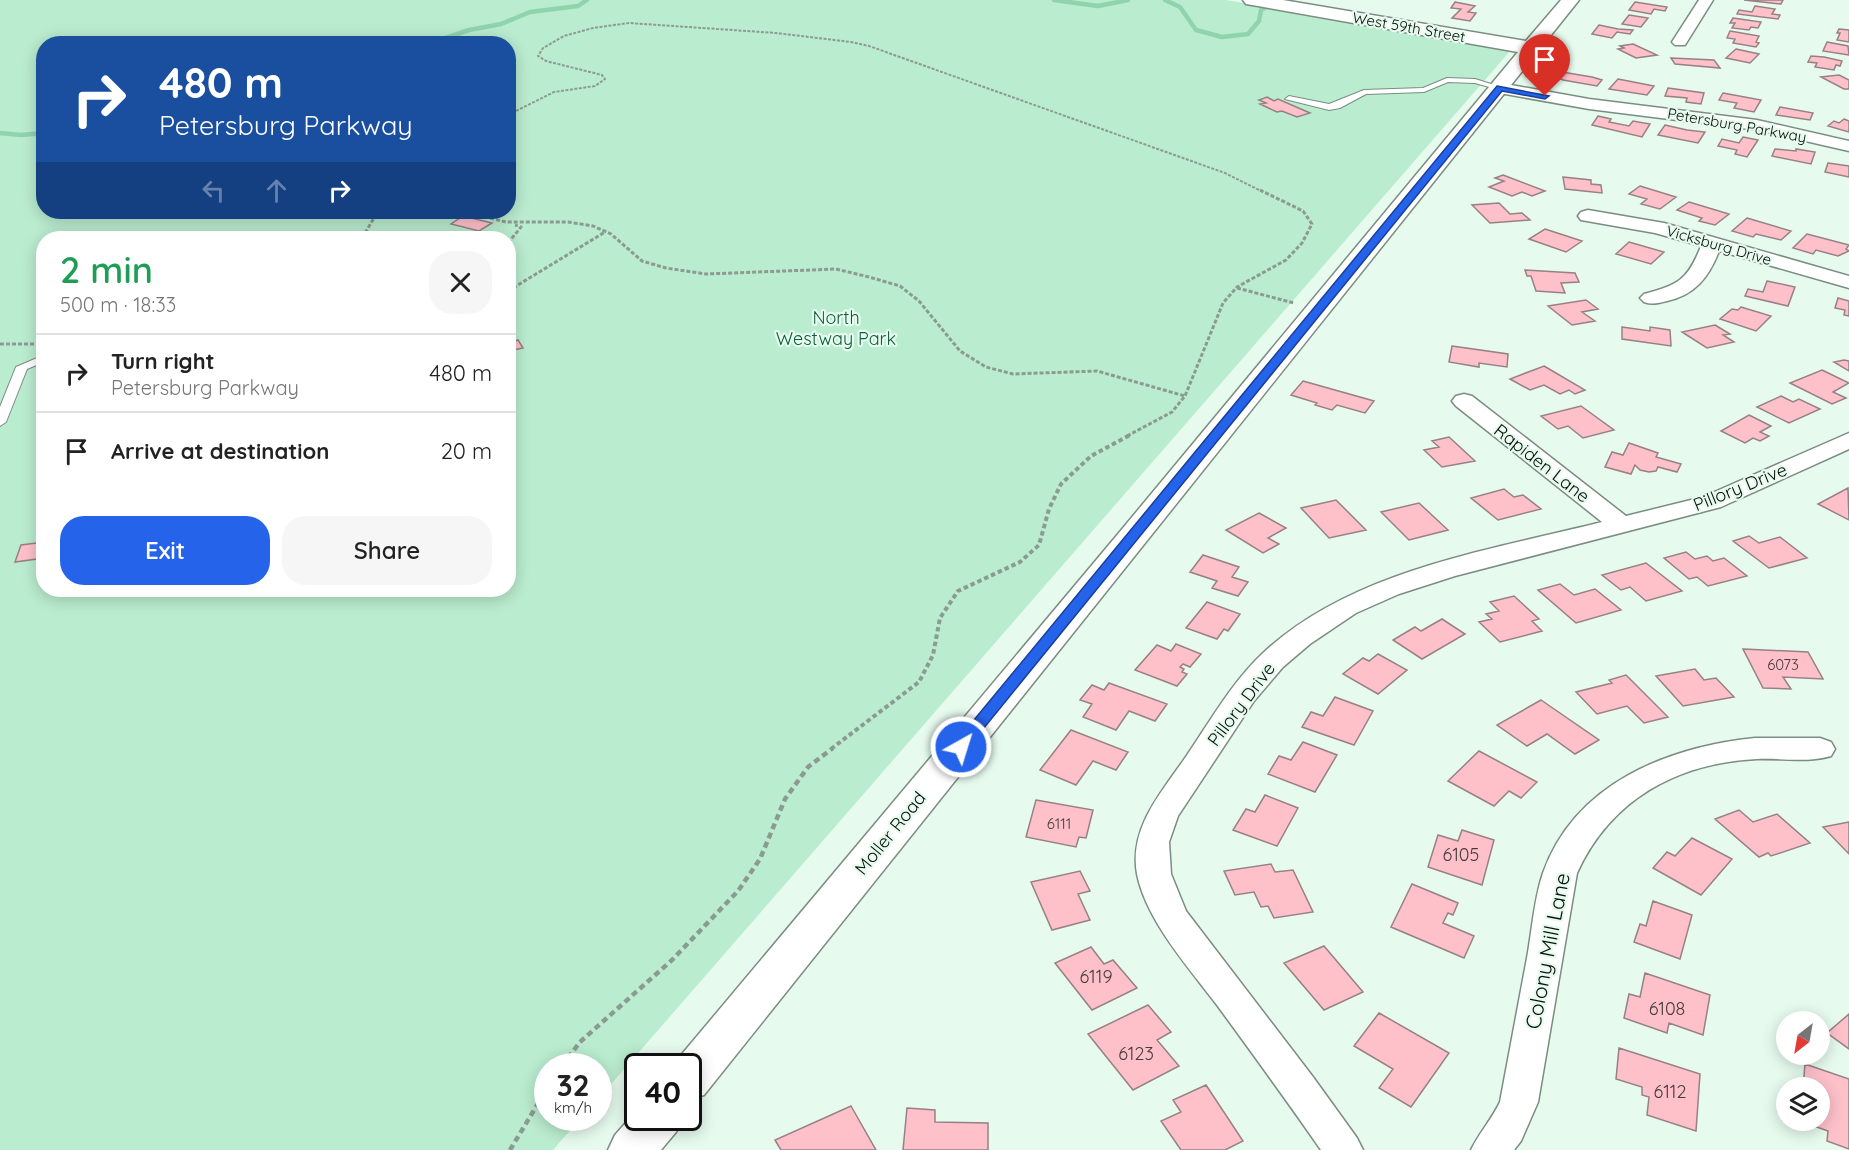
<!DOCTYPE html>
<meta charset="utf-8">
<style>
:root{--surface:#fff;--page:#f6f6f6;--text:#222;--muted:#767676;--line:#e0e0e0;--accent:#2563eb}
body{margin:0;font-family:Quicksand,sans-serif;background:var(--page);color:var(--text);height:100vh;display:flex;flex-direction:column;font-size:22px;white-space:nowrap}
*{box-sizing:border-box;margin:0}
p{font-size:20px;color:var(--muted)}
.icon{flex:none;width:33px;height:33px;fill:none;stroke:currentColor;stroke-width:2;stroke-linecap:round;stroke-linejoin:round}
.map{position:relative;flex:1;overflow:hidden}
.sheet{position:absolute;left:36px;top:231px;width:480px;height:366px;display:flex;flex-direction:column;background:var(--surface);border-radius:24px;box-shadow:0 3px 15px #0003}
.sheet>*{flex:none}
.banner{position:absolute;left:36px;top:36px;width:480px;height:183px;border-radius:24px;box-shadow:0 3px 15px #0003;background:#1a4fa0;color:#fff;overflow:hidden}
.needle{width:39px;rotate:211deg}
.buttons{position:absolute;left:1776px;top:1011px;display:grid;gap:12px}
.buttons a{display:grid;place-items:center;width:54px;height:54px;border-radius:50%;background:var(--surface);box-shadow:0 3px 15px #0003;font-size:30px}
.speed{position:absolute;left:534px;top:1053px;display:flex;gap:12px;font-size:30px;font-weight:700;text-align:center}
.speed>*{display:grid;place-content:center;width:78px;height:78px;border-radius:50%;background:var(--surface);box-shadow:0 3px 15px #0003;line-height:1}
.speed small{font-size:15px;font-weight:400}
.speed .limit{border:3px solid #111;border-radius:9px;background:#fff;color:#111}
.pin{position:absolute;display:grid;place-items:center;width:51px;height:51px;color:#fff;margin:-62px -26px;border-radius:50% 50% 50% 0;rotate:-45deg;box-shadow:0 0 6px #0007}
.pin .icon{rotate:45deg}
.me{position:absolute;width:66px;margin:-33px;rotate:39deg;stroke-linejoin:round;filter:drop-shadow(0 0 4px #0008)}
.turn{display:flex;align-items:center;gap:21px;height:126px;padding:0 24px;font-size:27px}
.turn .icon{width:78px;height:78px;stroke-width:2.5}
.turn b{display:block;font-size:42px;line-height:51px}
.lanes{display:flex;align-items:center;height:57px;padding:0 24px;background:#0003;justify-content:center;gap:30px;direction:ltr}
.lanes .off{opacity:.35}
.round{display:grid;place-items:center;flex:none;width:63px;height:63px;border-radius:24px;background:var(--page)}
.head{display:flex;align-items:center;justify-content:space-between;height:102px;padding:0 24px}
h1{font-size:36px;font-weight:600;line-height:45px;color:#1e9e55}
.button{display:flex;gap:12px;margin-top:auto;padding:12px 24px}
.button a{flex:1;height:69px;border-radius:24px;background:var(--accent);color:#fff;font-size:24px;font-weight:600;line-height:69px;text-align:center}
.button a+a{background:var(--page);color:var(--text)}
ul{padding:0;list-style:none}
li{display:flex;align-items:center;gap:18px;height:78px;padding:0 24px;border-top:2px solid var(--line)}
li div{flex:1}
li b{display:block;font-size:22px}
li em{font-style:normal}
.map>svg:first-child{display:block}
.green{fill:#baeccf;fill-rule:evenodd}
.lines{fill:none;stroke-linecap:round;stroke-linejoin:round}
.stream{stroke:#90d4ad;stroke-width:4.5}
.building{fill:#fec1ca;stroke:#978184;stroke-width:1.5}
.service-casing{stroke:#7b8d82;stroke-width:2}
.minor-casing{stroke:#7b8d82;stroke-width:3}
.tertiary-casing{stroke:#7b8d82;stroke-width:3}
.path-far3{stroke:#8c9b92;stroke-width:2;stroke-dasharray:3 1.5;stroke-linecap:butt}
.path-far2{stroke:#8c9b92;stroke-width:3;stroke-dasharray:4 2;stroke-linecap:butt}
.path-far1{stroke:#8c9b92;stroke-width:4;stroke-dasharray:4.5 3;stroke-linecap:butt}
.path{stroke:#8c9b92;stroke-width:4.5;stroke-dasharray:6 4;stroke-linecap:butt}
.service{fill:#fff;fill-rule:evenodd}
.minor{fill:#fff;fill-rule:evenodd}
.tertiary{fill:#fff;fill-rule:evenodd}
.route{fill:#2563eb;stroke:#184099;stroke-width:1.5}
.labels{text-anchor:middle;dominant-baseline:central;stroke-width:4.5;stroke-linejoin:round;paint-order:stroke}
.far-street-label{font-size:15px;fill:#080f0b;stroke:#e6faee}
.number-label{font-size:15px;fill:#463c3b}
.park-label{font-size:18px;fill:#0b5f3c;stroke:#e6faee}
.street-label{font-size:18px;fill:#080f0b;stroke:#e6faee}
.near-number-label{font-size:18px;fill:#463c3b}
.near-street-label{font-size:21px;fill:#080f0b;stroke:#e6faee}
</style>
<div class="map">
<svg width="1849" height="1150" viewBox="0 0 1849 1150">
<rect width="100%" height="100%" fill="#e6faee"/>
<!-- green -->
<path class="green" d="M0 0H1226L1511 50 599 1098 598 1066H548V1118H581L553 1150H0ZM44 44H508V212H44ZM44 238H508V590H44Z"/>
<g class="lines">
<!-- stream -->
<path class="stream" d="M1054 0 1098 6 1128 0
M1165 0 1180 7 1196 30 1222 37 1248 34 1259 21 1261 10 1281 0
M428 44 469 30 501 24 530 12 578 6 587 0
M0 133 21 135 44 133"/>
</g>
<!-- building -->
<path class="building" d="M1744 0H1783L1781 4Z
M1455 2 1475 6 1468 12 1476 13 1470 21 1452 18 1461 9 1451 8Z
M1635 2 1667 7 1665 11 1654 9 1651 14 1629 10Z
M1755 6 1775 9 1772 14 1780 15 1778 19 1737 14 1739 10 1752 12Z
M1629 15 1648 18 1641 27 1622 24Z
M1733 18 1761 22 1758 28 1751 27 1749 30 1732 28 1735 23H1730Z
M1599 25 1618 29 1633 30 1630 34 1617 32 1612 38 1592 34Z
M1839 29 1849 30V42L1837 40 1840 33H1837Z
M1730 31 1759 36 1756 42 1759 43 1756 47 1733 43 1735 39 1727 38Z
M1827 42 1848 46 1849 55 1823 51Z
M1633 44 1657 55 1636 58 1618 49 1624 48 1620 46Z
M1736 49 1759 54 1750 63 1726 58Z
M1811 56 1824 57 1842 61 1840 66 1836 65 1834 70 1815 67 1817 63 1808 62Z
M1671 58 1714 60 1720 68 1675 64Z
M1562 72 1592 77 1602 80 1597 86 1563 80 1558 78Z
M1839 75 1849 80V89H1844L1821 77Z
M1618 79 1654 86 1647 95 1609 89Z
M1668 88 1704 93 1701 104 1686 102 1687 98 1665 96Z
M1723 93 1761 100 1754 112 1734 108 1737 103 1719 100Z
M1267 97 1274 101 1278 99 1310 113 1297 117 1282 111 1277 112 1260 104 1266 103 1259 100Z
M1780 107 1813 113 1810 120 1776 115Z
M1598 116 1611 119 1609 122 1629 126 1633 121 1650 124 1642 137 1592 125Z
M1844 119 1849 121V132L1828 126 1834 121 1839 123Z
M1665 125 1687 130 1705 132 1698 143 1658 135Z
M1743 137 1758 140 1747 157 1735 154 1737 150 1718 146 1722 139 1739 143Z
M1775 149 1796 151V149L1815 152 1811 164 1772 156Z
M1828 163 1849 166V177L1825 172Z
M1503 175 1545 191 1532 196 1522 192 1512 196 1489 187 1504 181 1495 178Z
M1563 177 1591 180V184L1601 185 1602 193 1565 189Z
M1640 186 1676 197 1660 209 1641 204 1647 199 1629 194Z
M1689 202 1729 214 1715 225 1699 221 1702 218 1677 210Z
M1499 203 1510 214 1522 213 1530 220 1490 223 1472 205Z
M463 216 492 223 479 231 451 224Z
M1747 218 1791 231 1781 240 1756 234 1753 237 1732 231Z
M1545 229 1582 241 1566 252 1529 239Z
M1807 234 1849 245 1846 249 1849 251 1838 256 1816 250 1813 254 1793 248Z
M1629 242 1664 252 1651 264 1616 254Z
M1525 270 1575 273 1579 282 1561 283 1565 293 1536 291 1531 276H1527Z
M1767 281 1795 287 1788 306 1745 296 1748 289 1763 292Z
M1838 298 1849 301V316L1844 315 1845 310 1835 308Z
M1586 300 1598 309 1582 312 1595 321 1572 325 1548 306Z
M1741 307 1771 316 1756 331 1720 319 1732 309 1738 310Z
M1715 325 1730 334 1723 335 1734 342 1707 348 1682 332Z
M1622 327 1650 331V327L1670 330 1671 346 1622 339Z
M518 340 523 348 508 351V343Z
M1452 346 1508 354 1507 367 1479 363V367L1449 362Z
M1844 360 1849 361V371L1834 362Z
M1544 366 1585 390 1575 394 1569 390 1560 394 1544 385 1530 390 1510 379Z
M1822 370 1849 383 1833 392 1846 398 1832 404 1790 383Z
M1303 381 1374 401 1365 413 1337 405 1332 410 1315 405 1317 403 1291 395Z
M1781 396 1793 402 1799 399 1820 409 1789 423 1757 407Z
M1581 406 1614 430 1583 438 1568 426 1558 429 1541 416Z
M1749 415 1771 426 1760 432 1769 436 1760 441 1753 438 1745 443 1721 431Z
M1449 437 1475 461 1442 467 1424 450 1439 447 1432 441Z
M1629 443 1658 453 1656 457 1681 464 1677 472 1658 467 1656 471 1649 472 1640 470 1635 465 1631 474 1605 467 1612 452 1623 455Z
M1848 488 1849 520 1818 504Z
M1504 489 1514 497 1523 495 1541 509 1498 520 1471 498Z
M1336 500 1366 530 1329 538 1301 508Z
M1419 503 1448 530 1409 540 1381 512Z
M1259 513 1286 528 1268 538 1279 544 1263 553 1226 530Z
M1749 536 1759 543 1780 537 1807 558 1769 568 1733 541Z
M44 542V558L15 562 21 545Z
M1686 552 1695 559 1707 556 1713 561 1724 558 1747 576 1708 586 1697 577 1689 579 1664 558Z
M1203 555 1239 567 1232 577 1248 582 1238 596 1212 588 1217 581 1190 572Z
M1646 563 1682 591 1646 601 1630 587 1621 590 1602 575Z
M1560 584 1574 595 1595 589 1621 610 1576 623 1538 590Z
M1514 596 1539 619 1532 621 1542 631 1500 642 1479 622 1492 619 1486 614 1499 611 1490 602Z
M1207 602 1240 614 1228 631 1224 629 1217 639 1186 628Z
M1442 619 1465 634 1422 659 1393 640 1415 627 1421 631Z
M1176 644 1201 654 1190 667 1183 664 1180 667 1184 669 1182 672 1187 674 1177 686 1135 670 1157 645 1171 651Z
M1743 649 1808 652 1823 679 1783 677 1791 689 1763 688Z
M1378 654 1407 670 1378 694 1343 674 1363 658 1369 661Z
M1695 669 1704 680 1716 678 1734 697 1683 706 1656 676Z
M1626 675 1668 717 1644 723 1627 706 1597 714 1576 692 1612 683 1609 680Z
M1109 683 1167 704 1155 721 1129 711 1116 730 1083 717 1092 704 1080 700 1092 685 1104 690Z
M1335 697 1373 711 1354 745 1302 727 1311 712 1323 716Z
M1541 700 1599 740 1575 754 1547 734 1527 746 1497 725Z
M1071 730 1128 752 1116 770 1093 761 1076 785 1040 770Z
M1303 742 1337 755 1315 792 1268 774 1279 756 1291 760Z
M1479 751 1537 782 1521 798 1509 791 1494 806 1448 781Z
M1265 795 1298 808 1277 846 1233 830 1246 809 1255 812Z
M1036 800 1093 810 1086 838 1079 837 1076 847 1026 837Z
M1739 810 1753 822 1777 814 1810 843 1771 856 1768 853 1759 857 1715 819Z
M1849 822V854L1823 827Z
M1462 830 1494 840 1482 885 1428 867 1438 835 1458 841Z
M1692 838 1732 859 1701 895 1653 868 1667 852 1675 856Z
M1271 864 1275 872 1293 870 1313 912 1274 918 1268 906 1261 907 1254 892 1235 895 1224 871Z
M1080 871 1090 891 1078 894 1090 920 1052 930 1031 882Z
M1412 884 1458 903 1453 915 1448 913 1443 923 1474 936 1464 958 1391 927Z
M1653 901 1692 915 1680 959 1634 942 1640 924 1646 926Z
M1324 946 1363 992 1324 1010 1284 963Z
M1091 947 1104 964 1113 960 1137 988 1092 1010 1055 963Z
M1645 973 1710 995 1703 1035 1669 1023 1667 1033 1624 1018 1629 994 1640 997Z
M1148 1005 1171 1032 1157 1040 1179 1066 1133 1090 1088 1034Z
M1379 1013 1449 1053 1411 1107 1379 1088 1393 1069 1354 1046Z
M1849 1014V1049L1827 1033Z
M1619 1048 1700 1074 1696 1131 1647 1115 1649 1097 1642 1095V1087L1616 1079Z
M1805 1064 1849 1079V1149L1827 1141 1828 1131 1800 1121 1820 1120V1088H1803Z
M1206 1085 1243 1141 1225 1150H1181L1161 1121 1181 1112 1173 1100Z
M851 1106 876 1150H781L775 1140Z
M907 1108 935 1110V1122L988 1123V1150H903Z"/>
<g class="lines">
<!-- service casing -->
<g class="service-casing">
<path id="service" d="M1447 78 1475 79 1504 88 1500 90 1475 83 1448 82 1424 92 1366 94 1340 108 1329 110 1285 99 1289 96 1329 104 1364 90 1423 88Z
M44 355V362L27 369 6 422 0 426V407L16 367Z"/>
</g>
<!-- minor casing -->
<g class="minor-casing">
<path id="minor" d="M1699 0H1713L1685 45H1675L1672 42Z
M1500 83 1589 99 1757 120 1849 141V151L1757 130 1589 109 1494 92 1492 88Z
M1588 210 1664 223 1849 276V288L1719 251C1709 277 1695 295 1667 301 1659 303 1652 305 1644 302L1640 298 1644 294C1678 285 1688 280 1701 246L1655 233 1581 220 1578 216 1581 212Z
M1464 394 1472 396 1626 516 1703 497 1849 433V449L1721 507 1455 576 1399 594 1356 613 1310 644 1283 667 1254 701 1178 816 1169 842 1171 874 1186 911 1313 1077 1357 1138 1363 1150H1321C1287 1101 1252 1053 1217 1005 1189 968 1146 920 1137 874 1129 830 1159 795 1183 761 1208 725 1231 683 1263 653 1352 570 1487 551 1602 522L1456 406 1452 401 1456 396Z
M1755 738H1820L1831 742 1835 749 1831 756C1808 763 1782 758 1757 759 1677 763 1611 799 1577 873L1538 1102 1521 1141 1514 1150H1471C1479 1133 1492 1119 1500 1102 1509 1054 1518 1006 1527 958 1532 931 1534 899 1543 873 1575 783 1668 747 1755 738Z"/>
</g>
<!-- tertiary casing -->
<g class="tertiary-casing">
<path id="tertiary" d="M1243 0H1283L1526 41 1561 0H1579L704 1095 688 1100V1066H672L1118 534 1518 52 1252 5 1246 4Z
M638 1109V1118H683L676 1132 661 1150H608L615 1135Z"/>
</g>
<!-- path-far3 -->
<path class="path-far3" d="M508 115 554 92 595 86 605 79 602 75 546 61 538 56 543 48 564 36 593 28 629 23 776 33 851 42 869 46 1225 173 1263 192"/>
<!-- path-far2 -->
<path class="path-far2" d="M467 212 506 222H568L593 226 611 234 642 261 666 268 706 274 836 269 869 277 900 286 919 301 960 351 986 367 1013 374 1097 371 1185 396
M362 238 374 218 390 212
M508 243 521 227 515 225
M1237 288 1294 303
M508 291 605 232
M0 344H35
M1127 436 1172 412 1185 396 1223 303 1237 287 1286 260 1302 243 1312 224 1303 211 1260 190"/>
<!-- path-far1 -->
<path class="path-far1" d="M831 749 919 682 933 655 940 618 958 591 1020 562 1039 545 1049 509 1061 484 1091 456 1130 435"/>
<!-- path -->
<path class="path" d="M562 1066 580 1042 672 960 738 891 760 859 785 799 808 767 833 748
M510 1150 548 1087"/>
<!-- service -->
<use href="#service" class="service"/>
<!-- minor -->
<use href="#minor" class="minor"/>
<!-- tertiary -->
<use href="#tertiary" class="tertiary"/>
</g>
<!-- route -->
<path class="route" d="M1497 86 1549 96 1545 99 1502 91 966 750H955L953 747 955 743Z"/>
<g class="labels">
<!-- far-street labels -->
<g class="far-street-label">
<text transform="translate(1409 27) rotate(10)">West 59th Street</text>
<text transform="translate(1737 125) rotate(10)">Petersburg Parkway</text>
<text transform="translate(1719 245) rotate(16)">Vicksburg Drive</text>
</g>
<!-- number labels -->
<g class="number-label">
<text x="1783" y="664">6073</text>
<text x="1059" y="823">6111</text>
</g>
<!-- park labels -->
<g class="park-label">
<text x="836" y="317">North<tspan x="836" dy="21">Westway Park</tspan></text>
</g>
<!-- street labels -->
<g class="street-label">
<text transform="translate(1542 463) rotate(38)">Rapiden Lane</text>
<text transform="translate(1740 487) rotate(-22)">Pillory Drive</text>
<text transform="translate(1241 704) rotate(-53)">Pillory Drive</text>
<text transform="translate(890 833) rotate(-51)">Moller Road</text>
</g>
<!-- near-number labels -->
<g class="near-number-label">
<text x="1461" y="854">6105</text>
<text x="1096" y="976">6119</text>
<text x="1667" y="1008">6108</text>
<text x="1136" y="1053">6123</text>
<text x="1670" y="1091">6112</text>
</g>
<!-- near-street labels -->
<g class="near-street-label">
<text transform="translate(1547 951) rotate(-79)">Colony Mill Lane</text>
</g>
</g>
</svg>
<div class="buttons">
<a><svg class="needle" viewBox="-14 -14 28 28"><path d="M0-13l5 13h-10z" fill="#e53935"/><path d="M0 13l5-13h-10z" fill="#767676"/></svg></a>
<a><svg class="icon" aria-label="layers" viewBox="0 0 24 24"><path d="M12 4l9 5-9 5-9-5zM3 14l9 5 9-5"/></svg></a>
</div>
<div class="speed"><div>32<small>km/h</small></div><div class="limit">40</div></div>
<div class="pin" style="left:1545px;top:96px;background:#d93025"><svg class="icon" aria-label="arrive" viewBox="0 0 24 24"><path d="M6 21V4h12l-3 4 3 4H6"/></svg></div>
<svg class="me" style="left:961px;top:747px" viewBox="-20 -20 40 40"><circle r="17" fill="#2563eb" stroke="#fff" stroke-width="3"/><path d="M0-11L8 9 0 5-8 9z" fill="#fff"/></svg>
<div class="banner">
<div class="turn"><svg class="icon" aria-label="right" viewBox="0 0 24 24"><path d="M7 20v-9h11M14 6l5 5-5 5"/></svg><div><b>480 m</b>Petersburg Parkway</div></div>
<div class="lanes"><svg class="icon off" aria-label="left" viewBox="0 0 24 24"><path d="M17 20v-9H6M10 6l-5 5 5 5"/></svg><svg class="icon off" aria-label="ahead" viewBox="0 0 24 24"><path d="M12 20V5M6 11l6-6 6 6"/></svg><svg class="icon" aria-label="right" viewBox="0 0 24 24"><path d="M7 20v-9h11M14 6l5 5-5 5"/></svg></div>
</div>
<section class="sheet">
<div class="head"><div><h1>2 min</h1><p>500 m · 18:33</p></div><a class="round"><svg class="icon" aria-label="close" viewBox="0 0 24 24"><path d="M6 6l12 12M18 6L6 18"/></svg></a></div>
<ul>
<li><svg class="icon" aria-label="right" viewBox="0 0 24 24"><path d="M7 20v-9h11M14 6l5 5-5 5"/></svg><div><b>Turn right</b><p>Petersburg Parkway</p></div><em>480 m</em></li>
<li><svg class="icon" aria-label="arrive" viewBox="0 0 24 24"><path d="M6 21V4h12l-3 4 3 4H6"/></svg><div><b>Arrive at destination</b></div><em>20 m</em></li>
</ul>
<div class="button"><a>Exit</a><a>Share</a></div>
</section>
</div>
